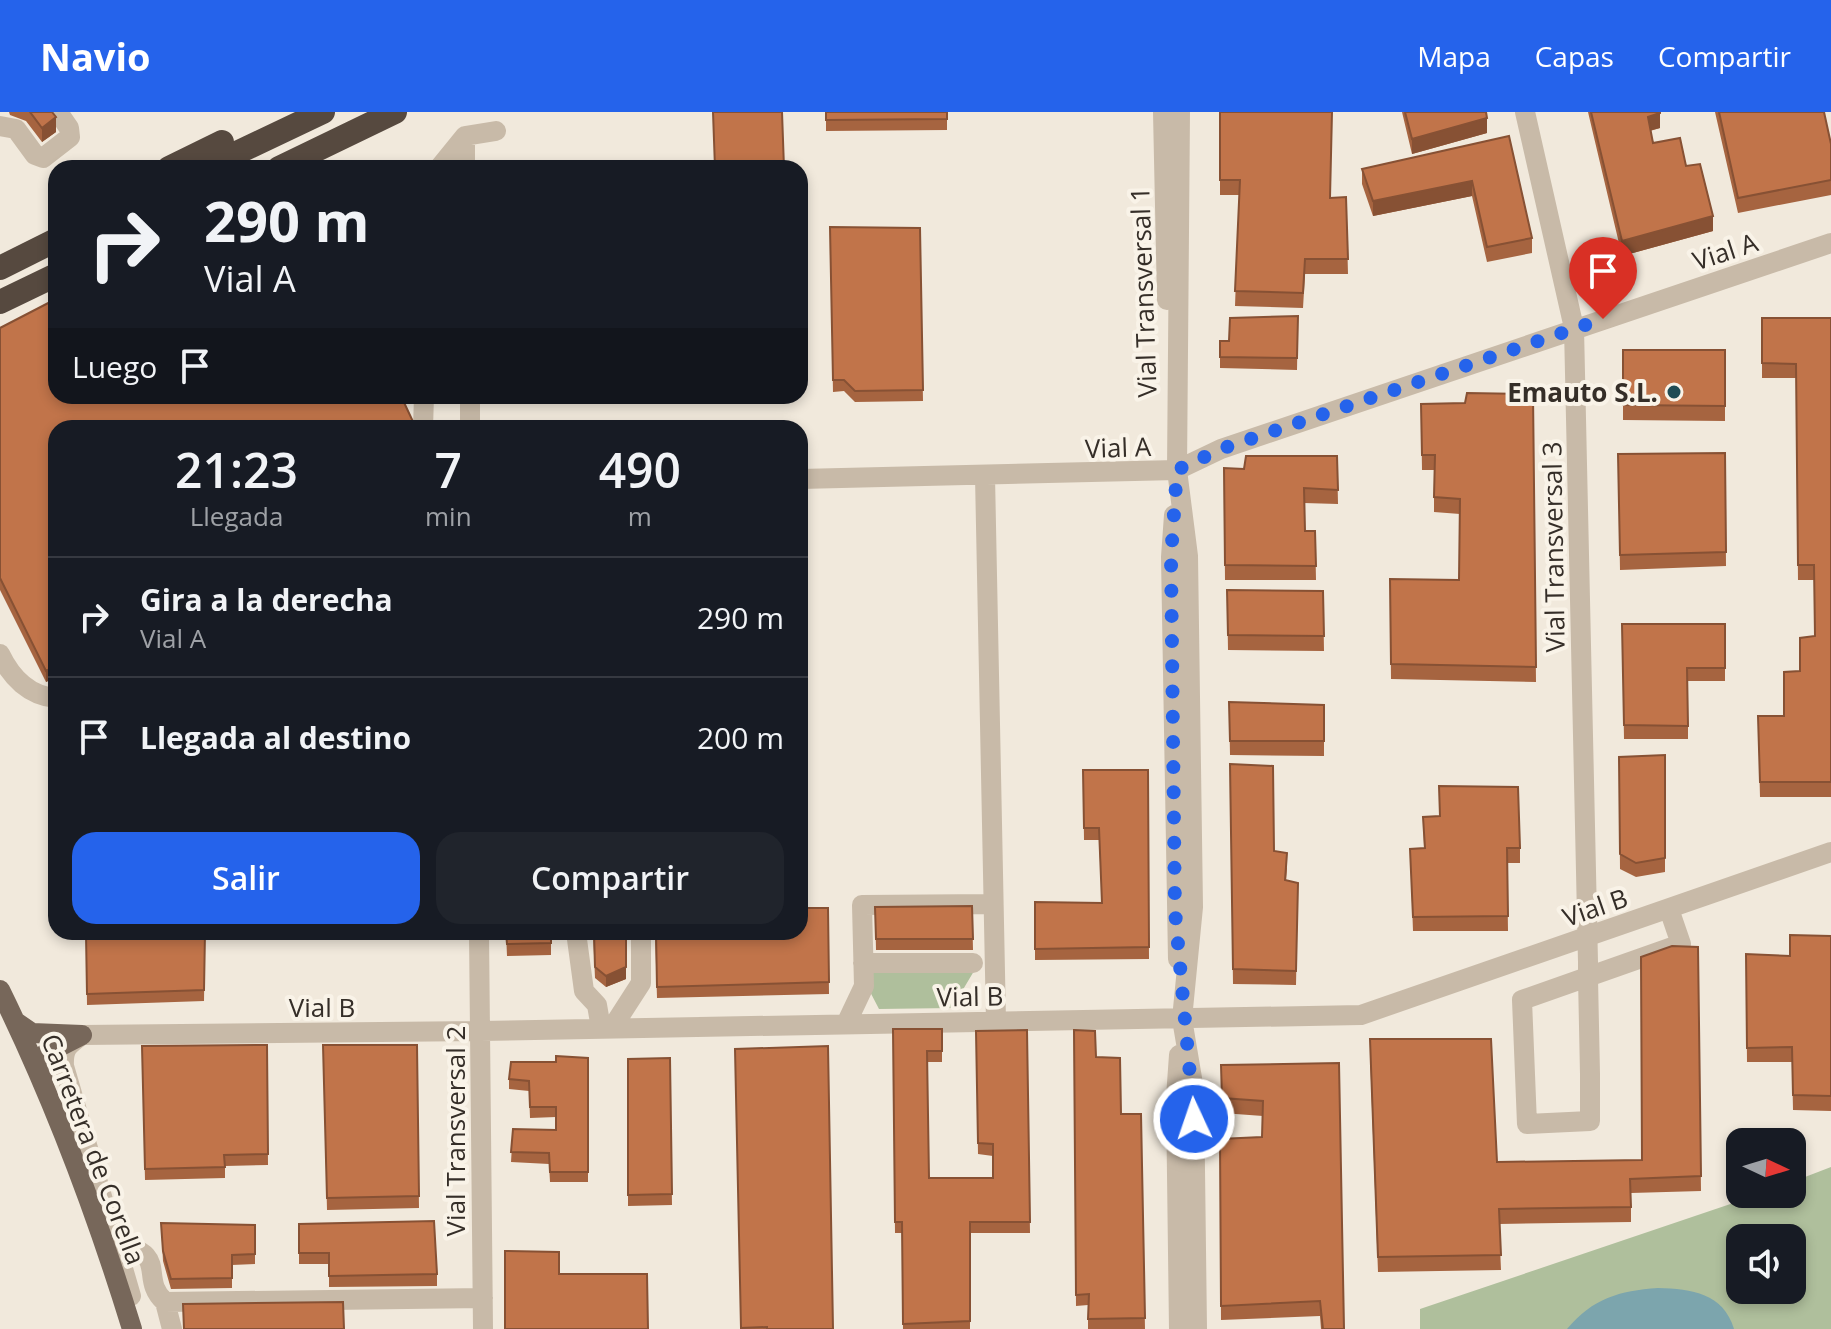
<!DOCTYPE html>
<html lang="es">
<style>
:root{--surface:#171b24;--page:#20242c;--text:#f1f3f6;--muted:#9ea1a6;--line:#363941;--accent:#2563eb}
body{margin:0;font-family:"Open Sans",sans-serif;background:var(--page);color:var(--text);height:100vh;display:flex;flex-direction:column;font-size:30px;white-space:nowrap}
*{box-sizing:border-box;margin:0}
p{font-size:26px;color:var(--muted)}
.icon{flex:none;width:44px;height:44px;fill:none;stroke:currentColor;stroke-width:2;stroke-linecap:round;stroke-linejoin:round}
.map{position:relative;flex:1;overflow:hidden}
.details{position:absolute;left:48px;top:308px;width:760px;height:520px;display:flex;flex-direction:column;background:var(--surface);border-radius:24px;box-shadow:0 4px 12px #0003}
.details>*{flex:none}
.top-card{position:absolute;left:48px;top:48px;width:760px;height:244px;border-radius:24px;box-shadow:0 4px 12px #0003;background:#171b24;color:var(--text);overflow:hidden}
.needle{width:52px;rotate:94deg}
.fabs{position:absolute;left:1726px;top:1016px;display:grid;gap:16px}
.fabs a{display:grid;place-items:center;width:80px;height:80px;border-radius:16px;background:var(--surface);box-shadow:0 4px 12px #0003;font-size:40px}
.pin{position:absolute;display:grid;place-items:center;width:68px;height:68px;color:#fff;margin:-82px -34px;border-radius:50% 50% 50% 0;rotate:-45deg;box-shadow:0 0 8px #0007}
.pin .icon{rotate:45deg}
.me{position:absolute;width:88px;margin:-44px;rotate:357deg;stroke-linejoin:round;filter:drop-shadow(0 0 6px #0008)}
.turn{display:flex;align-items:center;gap:28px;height:168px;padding:0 24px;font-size:36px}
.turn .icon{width:104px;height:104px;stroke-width:2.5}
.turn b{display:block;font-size:56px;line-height:68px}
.then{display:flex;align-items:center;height:76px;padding:0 24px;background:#0003;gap:16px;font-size:30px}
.eta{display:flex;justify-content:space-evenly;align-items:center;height:136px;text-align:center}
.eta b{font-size:48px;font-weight:600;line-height:56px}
.primary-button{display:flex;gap:16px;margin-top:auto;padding:16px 24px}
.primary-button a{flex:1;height:92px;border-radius:24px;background:var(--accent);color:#fff;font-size:32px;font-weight:600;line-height:92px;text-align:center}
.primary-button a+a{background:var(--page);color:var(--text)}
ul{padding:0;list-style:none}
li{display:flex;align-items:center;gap:24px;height:120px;padding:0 24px;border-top:2px solid var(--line)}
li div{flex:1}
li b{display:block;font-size:30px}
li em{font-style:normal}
header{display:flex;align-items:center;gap:48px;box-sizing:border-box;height:112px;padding:0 40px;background:var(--accent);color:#fff}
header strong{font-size:38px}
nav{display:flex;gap:44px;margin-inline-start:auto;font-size:28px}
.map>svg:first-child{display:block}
.green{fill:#afbf9c;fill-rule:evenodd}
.water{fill:#7ca5ad}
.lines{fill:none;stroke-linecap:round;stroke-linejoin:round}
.minor{stroke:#c8baa8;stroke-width:20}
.major{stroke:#77675a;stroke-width:20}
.highway{stroke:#56493f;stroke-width:24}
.wall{fill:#a66440}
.shaded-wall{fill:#875134}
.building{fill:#c1744a;stroke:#875134;stroke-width:2}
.route{stroke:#2563eb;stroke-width:14;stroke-dasharray:0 25.2}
.poi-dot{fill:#1f4c55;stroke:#f9f3e8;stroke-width:3}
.labels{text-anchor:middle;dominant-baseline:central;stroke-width:8;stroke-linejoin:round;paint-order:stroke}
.street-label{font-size:26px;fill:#352e28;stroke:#f9f3e8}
.poi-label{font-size:26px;font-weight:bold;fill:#352e28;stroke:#f9f3e8;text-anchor:end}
</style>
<header>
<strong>Navio</strong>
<nav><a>Mapa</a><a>Capas</a><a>Compartir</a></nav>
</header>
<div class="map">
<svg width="1831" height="1217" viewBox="0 0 1831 1217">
<rect width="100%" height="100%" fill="#f1e9dc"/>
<!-- green -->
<path class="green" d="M977 854 952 896 879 897 866 872 867 855Z
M1831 1055V1217H1420V1197L1760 1082H1792V1070ZM1740 1126H1792V1178H1740Z"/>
<!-- water -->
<path class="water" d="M1658 1176C1692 1177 1723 1181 1734 1217H1567C1593 1186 1619 1179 1658 1176Z"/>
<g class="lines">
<!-- minor -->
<path class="minor" d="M1163 0 1167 188
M1180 0 1177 358 1188 444 1193 795 1182 907 1194 978 1197 1217
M1525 0 1574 216 1588 850V866L1590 962V1009L1527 1012 1522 888 1681 832 1669 797
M0 14 16 17 35 43 43 46 70 25 69 16 58 0
M465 24V56
M439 56 465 24 496 19
M470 284V316
M423 316 424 284
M985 364 996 910
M800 367 1177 358 1221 337 1831 131
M1174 403 1171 445 1178 847
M0 542C11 565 29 584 56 586
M479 820 483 1217
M576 820 584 879 597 893 601 916
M863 851H973
M846 912 864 874 862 793 993 792
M612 916 641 871V820
M117 1133C171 1141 138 1166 165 1190L483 1186
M131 1184 64 954C63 937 68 933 82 923L481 919 1361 903 1831 740
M165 1190 172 1217
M1179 1217 1176 985 1179 943"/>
<!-- major -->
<path class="major" d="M0 878C54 988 96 1100 132 1217
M16 910 32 921 82 923
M42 966 45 942 82 923"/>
<!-- highway -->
<path class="highway" d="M169 56 222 30
M205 56 323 0
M279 56 395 0
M0 156 56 128
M0 190 56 163"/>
</g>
<!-- wall -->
<path class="wall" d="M9 0H52L56 20 42 30 26 9 10 3Z
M826 0H947V18L826 19Z
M1220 0 1330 86 1346 85 1348 162H1305L1303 196 1235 194 1239 83H1220Z
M1402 0H1486L1487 21 1412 42Z
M1588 0H1660V16L1650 19 1653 31 1686 54 1713 119 1622 144Z
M1715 0H1824L1831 32V83L1738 101Z
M1509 24 1532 126V141L1487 150 1472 84 1373 104 1362 72V57Z
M830 115 920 116 923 289 855 290 844 279 833 280Z
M1298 204 1297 258 1220 256V229H1229Z
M1762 206H1831V685H1760L1758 604H1784L1800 559 1815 524 1814 468H1798L1796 266H1762Z
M0 216 56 316V565L46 570 0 478Z
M1623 238H1725V309L1623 308Z
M1533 282 1536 570 1391 567 1390 467 1459 468 1460 402 1434 400V358H1422L1421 292 1465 291Z
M733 284H789V291L739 292Z
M1725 341 1726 454 1620 458 1618 342Z
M1337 344 1338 392 1304 391 1305 419H1315L1316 468H1225L1224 356 1244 357Z
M1227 478 1323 479 1324 539 1228 538Z
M1622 512H1725V569H1688V627H1624Z
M1229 590 1324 593V644L1230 643Z
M1665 643V760L1636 765 1620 757 1619 645Z
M1230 652 1274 739 1287 756 1286 769 1298 771 1296 873 1233 872Z
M1083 658H1148L1149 847 1035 848V790L1102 791 1099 728H1084Z
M1423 705 1520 736V751H1507L1508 819H1413L1410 737 1424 736Z
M972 794 973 838H876L875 795Z
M828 796 829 882 657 886 655 820Z
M205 820 204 889 87 893 86 822Z
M506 820H551V843L507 844Z
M593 820 626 867 606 875 595 866Z
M1831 824V999L1793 998 1792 950H1747L1746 842 1790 844Z
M1698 835 1701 1079 1631 1081V1110L1499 1112 1501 1158 1378 1160 1370 942 1497 1050 1642 1048Z
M893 917H942V950H927L929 1066H993V1044L978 1042 976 919 1027 918 1030 1121H970V1217H903L902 1121H895Z
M1074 918 1096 945 1121 1002H1141L1145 1217H1088V1193L1076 1194Z
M267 933 268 1053 225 1054V1066L145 1068 142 934Z
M323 933H417L419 1096 327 1098Z
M735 937 833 1217H741Z
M588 946V1070H550L549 1052 511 1050 513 1017 556 1018V1005L530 1006 529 979 509 977V967L556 950Z
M670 946 672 1093 628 1094V947Z
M1339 951 1344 1217H1321L1320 1204 1221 1208 1220 1027 1262 1025 1263 1004 1222 1001 1221 953Z
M161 1111 255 1113V1152L232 1153V1176L171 1177 163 1149Z
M299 1112 437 1162V1174L329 1175V1152H299Z"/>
<!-- shaded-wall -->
<path class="shaded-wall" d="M1660 1V16L1648 19V5Z
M56 5V20L42 30V16Z
M1487 6V21L1412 42V27Z
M1472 69V84L1373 104V89Z
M1713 104V119L1622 144V129Z
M56 554V565L46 570V559Z
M626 855V867L606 875V864Z"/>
<!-- building -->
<path class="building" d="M30 0H52L56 5 42 16Z
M713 0H782L784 56H715Z
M826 0H947V7L826 8Z
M1220 0H1332L1330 86 1346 85 1348 147H1305L1303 181 1235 179 1240 68H1220Z
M1405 0H1486L1487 6 1412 27Z
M1591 0H1660V1L1648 5 1653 31 1680 26 1686 54 1700 52 1713 104 1622 129Z
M1719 0H1824L1831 32V68L1738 86Z
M1509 24 1532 126 1487 135 1472 69 1373 89 1362 57Z
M830 115 920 116 923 278 855 279 844 268H833Z
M56 187V284H401L416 316H56V554L46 559 0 466V216Z
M1298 204 1297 246 1220 245V229H1229L1230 206Z
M1762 206H1831V670H1760L1758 604H1784V560L1800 559V526L1815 524 1814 453H1798L1796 252 1762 251Z
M1623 238H1725V294L1623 293Z
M1467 281 1533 282 1536 555 1391 552 1390 467 1459 468 1460 387 1434 385 1435 343H1422L1421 292 1465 291Z
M1725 341 1726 440 1620 443 1618 342Z
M1246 344H1337L1338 378 1304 376 1305 419H1315L1316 454 1225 453 1224 356 1244 357Z
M1227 478 1323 479 1324 524 1228 523Z
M1622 512H1725V556H1687L1688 614 1624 613Z
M1229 590 1324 593V629H1230Z
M1665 643V746L1636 751 1620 742 1619 645Z
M1230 652 1273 654 1274 739 1287 741 1285 768 1298 771 1296 859 1233 857Z
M1083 658H1148L1149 835 1035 837V790L1102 791 1099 716H1084Z
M1439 674 1518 675 1520 736H1507L1508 804 1413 805 1410 737 1425 736 1423 705 1440 704Z
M972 794 973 827H876L875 795Z
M800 796H828L829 870 657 875 656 820H800Z
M205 820 204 878 87 882 86 822Z
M506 820H551V831L507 832Z
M594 820H626V855L606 864 595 855Z
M1790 823 1831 824V984L1793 983 1792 935 1747 936 1746 842 1790 844Z
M1672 834 1698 835 1701 1064 1630 1067 1631 1095 1499 1097 1501 1143 1378 1145 1370 927H1491L1497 1050 1642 1048 1641 845Z
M893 917H942V939H927L929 1066H993V1032L978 1031 976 919 1027 918 1030 1110H970V1209L903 1212 902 1110H895Z
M1074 918 1095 919 1096 945 1120 946 1121 1002H1141L1145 1206 1088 1207 1089 1182 1076 1183Z
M267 933 268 1042 224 1043 225 1055 145 1057 142 934Z
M323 933H417L419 1084 327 1086Z
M828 934 833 1217H767V1215L741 1216 735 937Z
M556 944 588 946V1060H550L549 1041 511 1040 513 1017 556 1018V995H530L529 969 509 967 511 950H556Z
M670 946 672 1082 628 1083V947Z
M1339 951 1344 1217H1323L1320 1189 1221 1194 1220 1027 1262 1025 1263 989 1222 986 1221 953Z
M434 1109 437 1162 329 1164V1141H299V1112Z
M161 1111 255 1113V1142L232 1143V1166L171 1167 163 1139Z
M505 1139 559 1140V1162H647L648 1217H505Z
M343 1190 344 1217H184L183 1192Z"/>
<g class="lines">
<!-- route -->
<path class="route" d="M1194 1007 1175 799 1171 445 1177 358 1221 337 1603 207"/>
</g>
<!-- markers -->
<circle class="poi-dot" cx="1674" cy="280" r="8"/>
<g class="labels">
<!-- street labels -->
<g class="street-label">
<text transform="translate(1725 139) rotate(-18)">Vial A</text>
<text transform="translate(1143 180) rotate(-92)">Vial Transversal 1</text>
<text transform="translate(1118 335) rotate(-2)">Vial A</text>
<text transform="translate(1553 435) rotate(-91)">Vial Transversal 3</text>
<text transform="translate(1595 795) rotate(-19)">Vial B</text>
<text transform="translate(970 884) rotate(-1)">Vial B</text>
<text x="322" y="895">Vial B</text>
<text transform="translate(455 1019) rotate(-90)">Vial Transversal 2</text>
<text transform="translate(94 1037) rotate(69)">Carretera de Corella</text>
</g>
<!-- poi labels -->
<g class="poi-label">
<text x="1658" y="280">Emauto S.L.</text>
</g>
</g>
</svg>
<div class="fabs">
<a><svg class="needle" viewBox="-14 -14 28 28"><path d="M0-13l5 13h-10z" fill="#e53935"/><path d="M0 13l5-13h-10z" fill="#9ea1a6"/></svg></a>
<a><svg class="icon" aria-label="sound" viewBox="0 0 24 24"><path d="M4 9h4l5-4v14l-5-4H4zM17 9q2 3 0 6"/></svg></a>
</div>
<div class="pin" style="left:1603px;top:207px;background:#d93025"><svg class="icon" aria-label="arrive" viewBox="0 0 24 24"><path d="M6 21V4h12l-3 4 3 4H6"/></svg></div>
<svg class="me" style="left:1194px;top:1007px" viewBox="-20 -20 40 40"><circle r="17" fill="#2563eb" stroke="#fff" stroke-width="3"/><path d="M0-11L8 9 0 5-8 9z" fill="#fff"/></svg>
<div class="top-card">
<div class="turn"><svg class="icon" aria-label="right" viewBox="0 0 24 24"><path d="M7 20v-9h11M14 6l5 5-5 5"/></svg><div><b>290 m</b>Vial A</div></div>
<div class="then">Luego<svg class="icon" aria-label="arrive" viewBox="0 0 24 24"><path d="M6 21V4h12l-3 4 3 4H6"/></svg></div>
</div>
<section class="details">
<div class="eta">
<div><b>21:23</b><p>Llegada</p></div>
<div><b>7</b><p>min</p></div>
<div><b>490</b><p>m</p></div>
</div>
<ul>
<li><svg class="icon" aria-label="right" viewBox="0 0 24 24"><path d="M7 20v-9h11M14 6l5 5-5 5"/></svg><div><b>Gira a la derecha</b><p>Vial A</p></div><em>290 m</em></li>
<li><svg class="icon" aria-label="arrive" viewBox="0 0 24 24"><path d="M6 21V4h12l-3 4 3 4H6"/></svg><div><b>Llegada al destino</b></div><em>200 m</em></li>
</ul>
<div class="primary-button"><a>Salir</a><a>Compartir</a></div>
</section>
</div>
